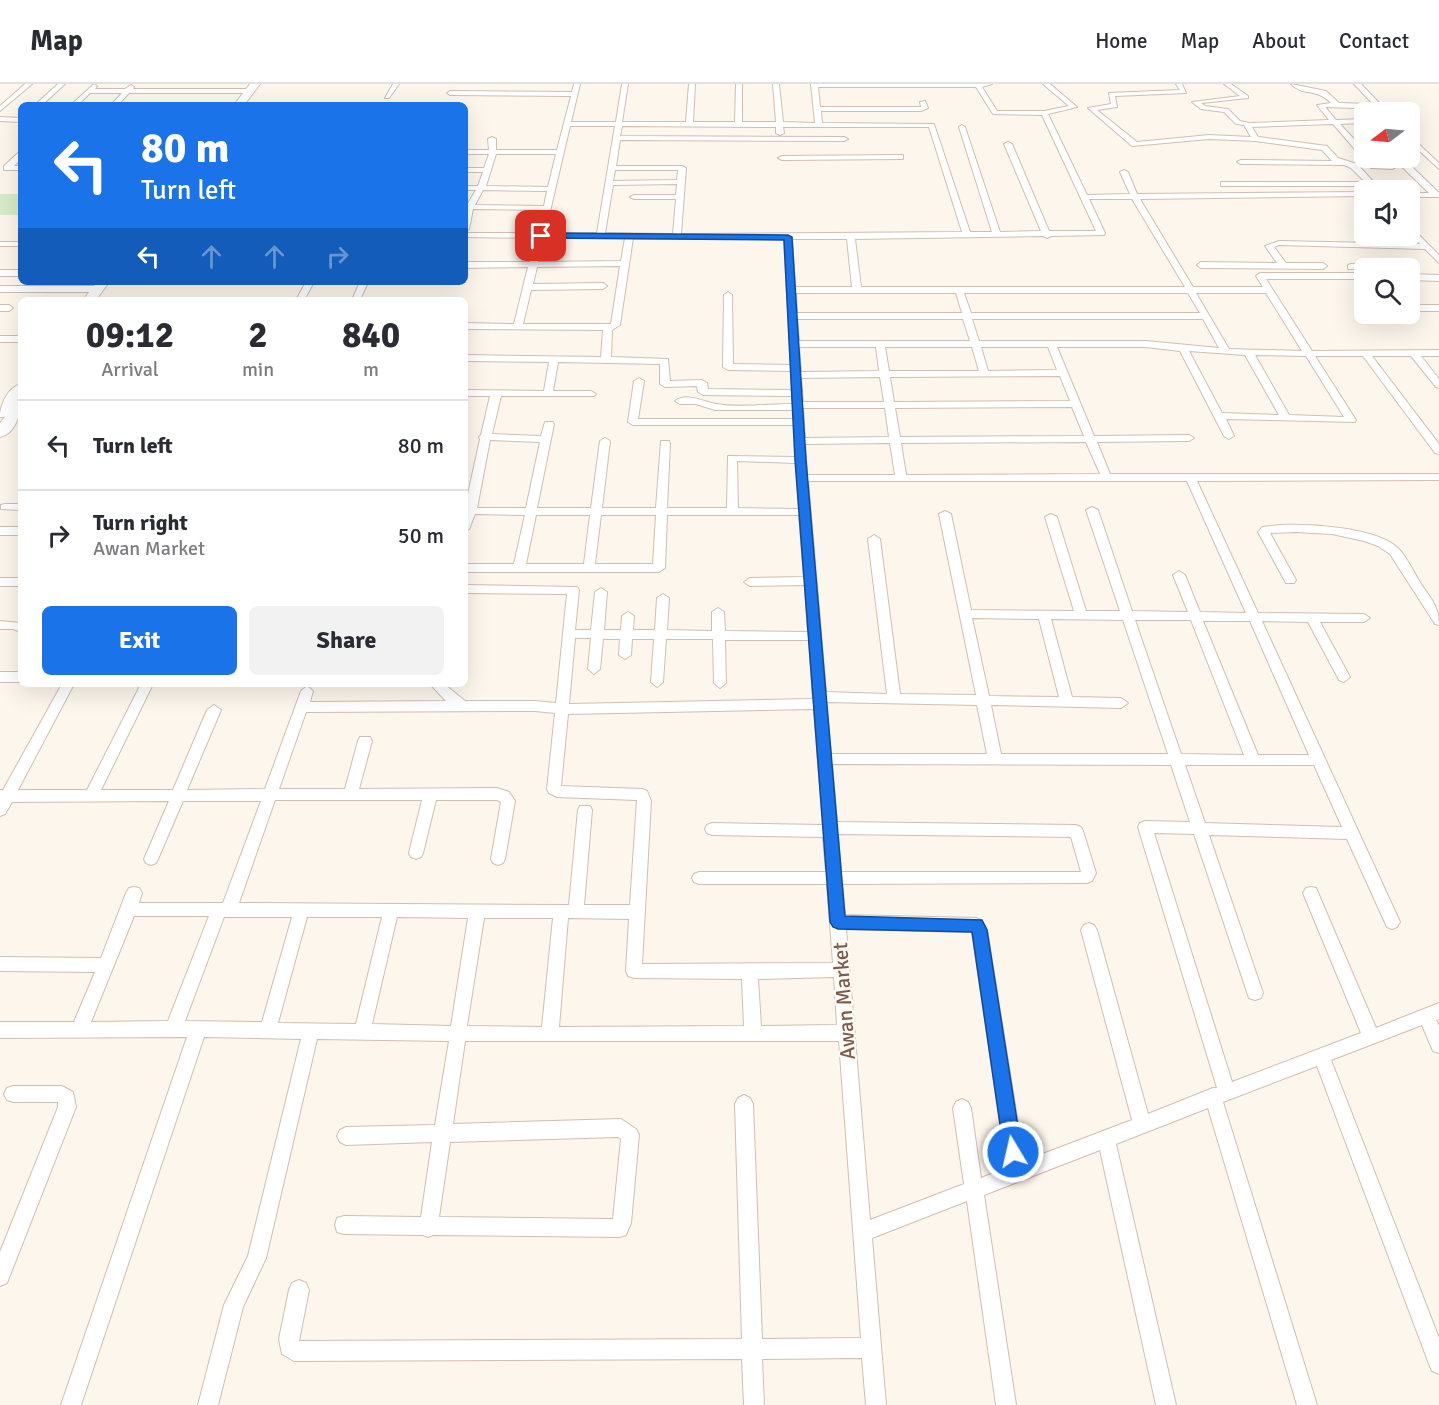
<!DOCTYPE html>
<style>
:root{--surface:#fff;--page:#f2f2f3;--text:#2b2b33;--muted:#7c7c81;--line:#e1e1e2;--accent:#1a73e8}
body{margin:0;font-family:Signika,sans-serif;background:var(--page);color:var(--text);height:100vh;display:flex;flex-direction:column;font-size:22px;white-space:nowrap}
*{box-sizing:border-box;margin:0}
p{font-size:20px;color:var(--muted)}
.icon{flex:none;width:33px;height:33px;fill:none;stroke:currentColor;stroke-width:2;stroke-linecap:round;stroke-linejoin:round}
.map{position:relative;flex:1;overflow:hidden}
.panel{position:absolute;left:18px;top:213px;width:450px;height:390px;display:flex;flex-direction:column;background:var(--surface);border-radius:9px;box-shadow:0 6px 24px #0002}
.panel>*{flex:none}
.banner{position:absolute;left:18px;top:18px;width:450px;height:183px;border-radius:9px;box-shadow:0 6px 24px #0002;background:#1a73e8;color:#fff;overflow:hidden}
.needle{width:39px;rotate:254deg}
.tools{position:absolute;left:1354px;top:18px;display:grid;gap:12px}
.tools a{display:grid;place-items:center;width:66px;height:66px;border-radius:9px;background:var(--surface);box-shadow:0 6px 24px #0002;font-size:30px}
.pin{position:absolute;display:grid;place-items:center;width:51px;height:51px;color:#fff;margin:-26px;border-radius:12px;box-shadow:0 3px 9px #0006}
.me{position:absolute;width:66px;margin:-33px;rotate:351deg;stroke-linejoin:round;filter:drop-shadow(0 0 4px #0008)}
.turn{display:flex;align-items:center;gap:21px;height:126px;padding:0 24px;font-size:27px}
.turn .icon{width:78px;height:78px;stroke-width:2.5}
.turn b{display:block;font-size:42px;line-height:51px}
.lanes{display:flex;align-items:center;height:57px;padding:0 24px;background:#0003;justify-content:center;gap:30px;direction:ltr}
.lanes .off{opacity:.35}
.eta{display:flex;justify-content:space-evenly;align-items:center;height:102px;text-align:center}
.eta b{font-size:36px;font-weight:700;line-height:42px}
.primary-button{display:flex;gap:12px;margin-top:auto;padding:12px 24px}
.primary-button a{flex:1;height:69px;border-radius:9px;background:var(--accent);color:#fff;font-size:24px;font-weight:700;line-height:69px;text-align:center}
.primary-button a+a{background:var(--page);color:var(--text)}
ul{padding:0;list-style:none}
li{display:flex;align-items:center;gap:18px;height:90px;padding:0 24px;border-top:2px solid var(--line)}
li div{flex:1}
li b{display:block;font-size:22px}
li em{font-style:normal}
header{display:flex;align-items:center;gap:36px;box-sizing:border-box;height:84px;padding:0 30px;background:var(--surface);border-bottom:2px solid var(--line)}
header strong{font-size:28px}
nav{display:flex;gap:33px;margin-inline-start:auto;font-size:21px}
.map>svg:first-child{display:block}
.green{fill:#d8ecc9}
.lines{fill:none;stroke-linecap:round;stroke-linejoin:round}
.minor-casing{stroke:#d1beb0;stroke-width:2}
.secondary-casing{stroke:#d6c0b0;stroke-width:2}
.minor{fill:#fff;fill-rule:evenodd}
.secondary{fill:#fff;fill-rule:evenodd}
.route{fill:#1a73e8;stroke:#114b97;stroke-width:1.5}
.labels{text-anchor:middle;dominant-baseline:central;stroke-width:4.5;stroke-linejoin:round;paint-order:stroke}
.street-label{font-size:21px;fill:#7a5c4d;stroke:#fffaf3}
</style>
<header>
<strong>Map</strong>
<nav><a>Home</a><a>Map</a><a>About</a><a>Contact</a></nav>
</header>
<div class="map">
<svg width="1439" height="1321" viewBox="0 0 1439 1321">
<rect width="100%" height="100%" fill="#fdf6ec"/>
<!-- green -->
<path class="green" d="M0 110H21V131H0Z"/>
<g class="lines">
<!-- minor casing -->
<g class="minor-casing">
<path id="minor" d="M25 0H32L0 27V22Z
M58 0H65L42 21H35Z
M94 0 97 2 95 5H125L131 1 134 3 133 5H250L253 7 250 9H129L118 21H111L122 9H90L78 21H71Z
M393 0H399L389 14H385Z
M574 0H580L571 38H616L622 0H628L622 38H686L689 0H695L693 38H735L736 0H742V38H776L773 0H779L783 38 815 39 811 0H992L982 3 997 27H1044L1069 22 1043 0H1050L1077 23 1048 30 1087 111 1130 110 1120 88 1124 86 1128 88 1137 110 1365 108V112L1140 115 1193 203H1263L1256 192 1260 189H1365V195H1266L1312 267 1439 266V272H1421L1439 295V304L1436 303 1411 272H1372L1439 360V370L1435 369 1363 272H1315L1356 336 1355 338 1226 335 1234 352 1229 355 1224 352 1180 267 1146 263H1057L1094 352 1189 351 1194 354 1189 357 1097 358 1110 390H1439V396L1197 397 1258 529 1364 530 1370 534 1364 538H1320L1350 593 1344 598 1339 596 1308 538 1262 537 1400 838 1397 843 1392 845 1387 843 1347 755 1209 751 1263 909 1261 914 1255 916 1249 914 1194 750 1154 749 1232 998 1361 949 1303 809 1306 804 1311 803 1316 804 1376 944 1439 919V935L1436 936 1439 942V969L1433 967 1422 941 1331 976 1439 1254V1290L1432 1287 1429 1280 1317 982 1223 1018 1317 1321H1297L1208 1024 1116 1060 1176 1321H1156L1100 1066 984 1111 1016 1321H996L967 1117 872 1154 886 1321H866L862 1274 762 1275 764 1321H744L742 1275 294 1277 282 1270 279 1255 289 1206 292 1199 299 1196 306 1199 309 1206 299 1257 742 1255 735 1020 738 1014 744 1011 750 1014 753 1020 762 1255 861 1254 839 957H465L453 1040 621 1035 636 1045 639 1051 631 1139 626 1151 619 1153 433 1151 428 1153 423 1151 344 1150 337 1148 335 1141 337 1134 344 1132 421 1133 432 1058 346 1061 340 1058 337 1052 340 1046 346 1043 435 1041 449 957 317 955 266 1174 243 1223 218 1321H198L224 1221 248 1172 301 955 204 953 81 1321H61L187 953 0 954V938H74L95 888 0 887V873L101 874 126 809 129 804 134 803 139 804 142 809 139 819H223L261 717H183L158 775 156 779 151 781 146 779 144 775 169 717 12 718 5 730 0 732V706H3L62 600H74L18 706H87L141 600H153L101 706H173L207 626 214 621 221 626 187 706 265 705 301 607 307 602 313 607 310 618 446 617 430 600H444L465 617H535L556 619 567 510 465 509V501L577 503 579 506 575 546H591L595 508 601 504 607 508 604 546H621L622 532 628 528 634 532 633 546H655L657 514 663 510 669 514 667 546 712 547V528L718 524 724 528 725 547 808 548 805 501 750 502 744 498 750 494 804 493 799 431H667L665 484 659 488H465V480H514L525 431 475 430 469 445 465 446V424L480 355 479 353 481 351 490 312H465V306L544 307 549 278 465 277V271L601 273 603 246 465 245V239L514 240 528 183 465 184V178H530L536 154 465 153V149H537L542 126 473 125 469 145 465 147V121H467L476 106H465V102H478L483 88H465V84H484L489 70H465V66H489L488 55 492 53 496 55V66H557L571 12 450 11 447 9 450 7 572 8ZM818 3H976L993 30 1042 31 1096 147H1049L1012 60 1008 58 1004 60 1041 147 1000 148 965 43 962 41 959 43 992 148H970L934 40 822 39 821 27H921L928 24 925 17 920 18 921 23H820ZM570 42H615L597 149H545ZM622 42 776 43V49L780 51 784 49 783 43H929L962 148 681 150 686 84 682 82H616L620 56 844 57 848 55 844 53 620 52ZM496 70H556L548 103 486 102ZM615 86H678L677 96 613 97ZM677 100 676 111H634L630 113 634 115H676L673 150 605 149 613 101ZM483 106 547 107 544 122 475 121ZM1089 115H1132L1185 203H861L855 155 1043 152 1047 154 1051 152 1104 151 1105 149ZM544 154H625L621 177 538 178ZM633 154 784 155 791 281 733 280 732 211 728 208 724 211 723 283 728 286 791 287 792 306 708 305 707 299 702 296 670 297 668 275 611 273 612 246 620 241ZM792 155H847L852 203H795ZM620 182 611 240H523L531 206 603 205 607 202 603 199 533 200 537 183ZM796 209H956L962 229H797ZM964 209H1188L1200 229H971ZM1196 209H1266L1302 267 1229 265ZM797 235H963L970 257H799ZM972 235H1203L1219 264 1146 257H979ZM799 263H876L879 287 801 288ZM885 263H972L979 287H889ZM981 263H1048L1057 286 988 287ZM1189 267 1245 271 1279 331 1222 329ZM1255 271 1306 272 1344 333 1289 331ZM558 278 660 280V300L665 303 697 302 698 308 703 311 792 312 793 320C769 320 739 324 716 320 703 318 687 308 675 317L680 320H696L715 326H793L794 335H638L644 297 639 294 634 297 628 338 633 341H794L796 373 728 372 727 424H667L670 359 669 357H661L656 424H602L610 357 605 354 600 357 591 424H537L554 340 553 338H545L541 352 492 350 501 312H594L596 310 591 307H553ZM1060 292 1070 317 894 318 890 293ZM880 293 884 318H803L801 294ZM1072 323 1084 352 900 353 895 324ZM803 324H885L889 353 805 354ZM490 356 540 358 526 424H477ZM1086 358 1100 390 906 391 901 359ZM890 359 895 391H807L805 360ZM737 377 796 379 799 425 738 424ZM808 397H1187L1246 529 1200 528 1185 491 1179 487 1173 491 1188 528 1132 527 1098 426 1092 423 1086 426 1120 527H1086L1057 433 1051 430 1045 433 1074 527 971 526 951 430 945 427 939 430 976 611 900 610 880 455 874 451 868 455 887 610 826 608ZM536 431H590L584 480H526ZM601 431H656L653 480H595ZM972 534 1039 535 1059 613 989 612ZM1051 535 1123 536 1168 670H1001L991 621 1121 624 1128 619 1121 614 1072 613ZM1135 536H1191L1244 671 1181 670ZM1203 537H1250L1309 671H1258ZM575 554H591L588 585 594 590 600 585 603 555H620L619 571 625 575 631 571 632 555H654L651 598 657 603 663 598 666 555H713L714 599 720 604 726 599 725 556H809L813 615 569 620ZM826 618 977 621 987 670H831ZM814 625 823 741 712 739 707 741 705 745 707 749 712 751 823 753 826 788H699L694 790 692 794 694 798 699 800H827L833 879 642 880 651 717 647 707 642 705 561 702 568 630ZM535 627 555 629 547 705 549 709 557 713 637 716 630 821H584L592 726 590 722H580L578 726 569 821 239 819 275 716H422L409 769 411 773 416 775 421 773 423 769 436 716H497L501 718 491 775 493 779 498 781 503 779 505 775 515 717 509 708 497 704 359 705 372 657 370 653H360L358 657 345 705H279L306 628ZM832 680 1171 681 1190 738 1145 737 1140 739 1138 743 1217 1004H1213L1148 1030 1097 846 1094 841 1089 839 1084 841 1081 846 1132 1036 1024 1077 987 846 981 836 976 834 845 831 842 800 1087 799 1092 797 1096 789 1083 747 1081 743 1076 741 837 738ZM1185 681H1314L1342 743 1205 739ZM838 750 1071 753 1081 788H841ZM134 832H209L168 937 91 938ZM224 833H292L262 938 185 937ZM307 833H382L356 940 278 939ZM397 833 468 834 451 942 372 940ZM484 834H553L542 943 467 942ZM568 834 629 835 626 887 628 892 634 894 742 895 744 942 559 943ZM846 845 972 848 1007 1084 981 1094 971 1024 968 1018 962 1015 956 1018 953 1024 964 1100 870 1136ZM834 893 837 941 761 942 758 895ZM618 1053 621 1055 613 1135 439 1133 450 1058Z
M1176 0H1182L1186 9 1115 12 1117 23 1097 26 1137 58 1209 51 1251 53 1244 41 1236 40 1224 28 1201 25 1192 18 1240 12 1224 0H1231L1248 12V14L1201 19 1205 22 1228 25 1240 37 1249 39 1329 36 1317 21 1331 19C1315 3 1304 13 1291 0L1326 7 1339 19 1373 20 1354 0H1361L1383 23V25L1325 23 1336 36 1365 35V39L1340 40 1365 67V74H1370L1376 80 1396 83 1392 85 1371 84 1333 40 1252 43 1258 53 1327 62 1338 74 1357 80 1381 106H1373L1369 102H1221V98H1365L1351 84 1344 81 1241 80 1237 78 1241 76 1332 77 1322 66 1256 57 1209 55 1132 62 1088 24 1111 20 1109 9 1180 6Z
M0 33 21 34V38L0 37Z
M1410 52 1439 79V85L1410 58Z
M18 69H21V75L14 82H21V86H4V82Z
M900 71H903V75L782 76 778 74 782 72Z
M1400 77H1406L1439 109V113H1410V109H1429L1400 81Z
M1410 142 1439 171V179L1425 165 1279 161 1274 163 1286 179H1323L1327 182 1323 185 1201 184 1197 181 1201 178 1277 179 1265 162 1279 157 1420 160 1410 149Z
M0 158H21V162H0Z
M1351 180 1394 181 1398 184 1348 185V181Z
M0 186H21V192H0Z
M1410 190 1439 191V197L1410 196Z
M306 198H314L304 216H296Z
M360 198H368L360 216H352Z
M0 202H97L101 205 97 208H0Z
M0 221H9L13 224 9 227H0Z
M1410 221H1439V227H1410Z
M0 252H21V258H0Z
M5 420H21V426L1 425V421Z
M1280 441C1309 440 1375 443 1398 464 1407 473 1414 489 1421 500 1431 515 1439 522 1439 541L1435 540 1390 470 1378 462 1364 457 1332 450 1296 448 1270 449 1296 496 1294 499H1286L1258 448 1262 443Z
M0 443H21V451H0Z
M0 494H21V502H0Z
M0 537 21 539V548L13 545H0Z
M0 588H21V598H0Z
M13 1002H62L73 1008 76 1023 7 1199 0 1202V1168L58 1023V1018H13L7 1016 4 1010 7 1004Z"/>
</g>
<!-- secondary casing -->
<g class="secondary-casing">
<path id="secondary" d="M250 0H260L244 21H234Z
M97 198H109L96 216H83Z
M21 300V314L18 317H21C21 330 15 350 0 353V339L5 333H0C0 321 8 303 21 300Z"/>
</g>
<!-- minor -->
<use href="#minor" class="minor"/>
<!-- secondary -->
<use href="#secondary" class="secondary"/>
</g>
<!-- route -->
<path class="route" d="M541 149 788 151 792 153 806 376 845 832 982 836 987 846 1022 1068 1020 1074 1013 1077 1007 1074 1004 1068 972 848 838 845 833 843 830 838 795 376 784 156 538 154Z"/>
<g class="labels">
<!-- street labels -->
<g class="street-label">
<text transform="translate(844 917) rotate(-94)">Awan Market</text>
</g>
</g>
</svg>
<div class="tools">
<a><svg class="needle" viewBox="-14 -14 28 28"><path d="M0-13l5 13h-10z" fill="#e53935"/><path d="M0 13l5-13h-10z" fill="#7c7c81"/></svg></a>
<a><svg class="icon" aria-label="sound" viewBox="0 0 24 24"><path d="M4 9h4l5-4v14l-5-4H4zM17 9q2 3 0 6"/></svg></a>
<a><svg class="icon" aria-label="search" viewBox="0 0 24 24"><circle cx="10" cy="10" r="6"/><path d="M15 15l6 6"/></svg></a>
</div>
<div class="pin" style="left:541px;top:152px;background:#d93025"><svg class="icon" aria-label="arrive" viewBox="0 0 24 24"><path d="M6 21V4h12l-3 4 3 4H6"/></svg></div>
<svg class="me" style="left:1013px;top:1068px" viewBox="-20 -20 40 40"><circle r="17" fill="#1a73e8" stroke="#fff" stroke-width="3"/><path d="M0-11L8 9 0 5-8 9z" fill="#fff"/></svg>
<div class="banner">
<div class="turn"><svg class="icon" aria-label="left" viewBox="0 0 24 24"><path d="M17 20v-9H6M10 6l-5 5 5 5"/></svg><div><b>80 m</b>Turn left</div></div>
<div class="lanes"><svg class="icon" aria-label="left" viewBox="0 0 24 24"><path d="M17 20v-9H6M10 6l-5 5 5 5"/></svg><svg class="icon off" aria-label="ahead" viewBox="0 0 24 24"><path d="M12 20V5M6 11l6-6 6 6"/></svg><svg class="icon off" aria-label="ahead" viewBox="0 0 24 24"><path d="M12 20V5M6 11l6-6 6 6"/></svg><svg class="icon off" aria-label="right" viewBox="0 0 24 24"><path d="M7 20v-9h11M14 6l5 5-5 5"/></svg></div>
</div>
<section class="panel">
<div class="eta">
<div><b>09:12</b><p>Arrival</p></div>
<div><b>2</b><p>min</p></div>
<div><b>840</b><p>m</p></div>
</div>
<ul>
<li><svg class="icon" aria-label="left" viewBox="0 0 24 24"><path d="M17 20v-9H6M10 6l-5 5 5 5"/></svg><div><b>Turn left</b></div><em>80 m</em></li>
<li><svg class="icon" aria-label="right" viewBox="0 0 24 24"><path d="M7 20v-9h11M14 6l5 5-5 5"/></svg><div><b>Turn right</b><p>Awan Market</p></div><em>50 m</em></li>
</ul>
<div class="primary-button"><a>Exit</a><a>Share</a></div>
</section>
</div>
